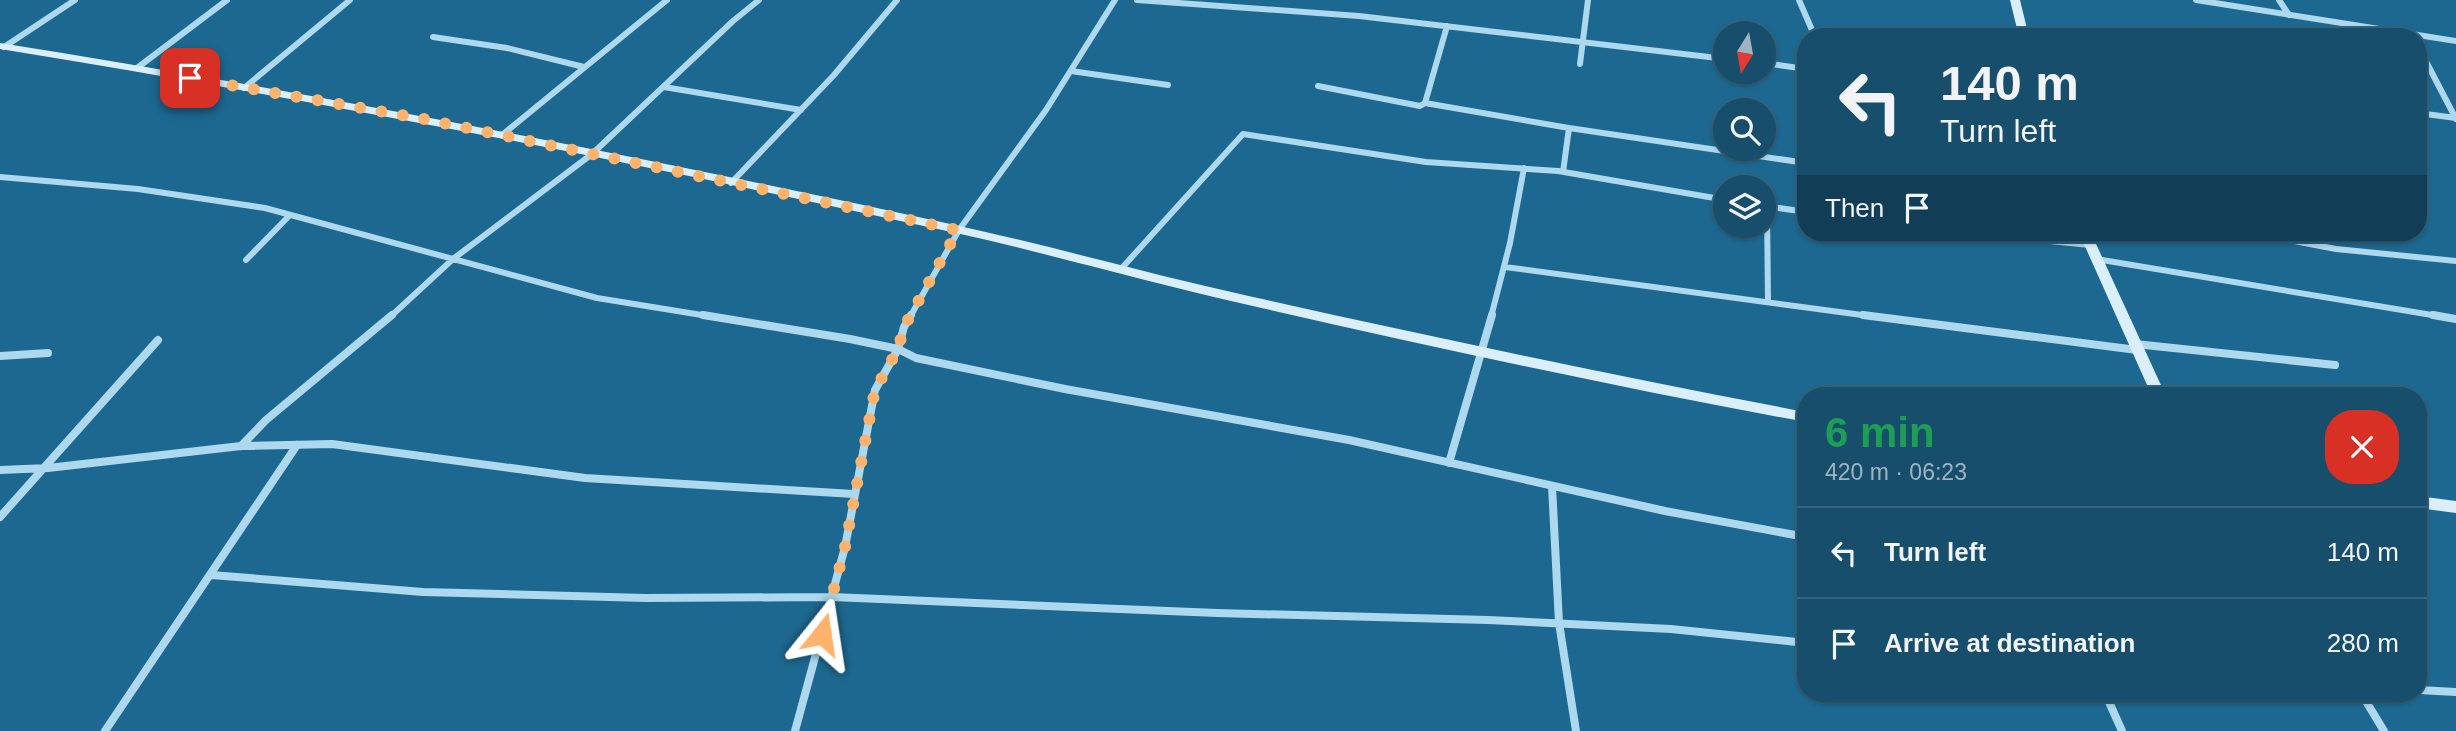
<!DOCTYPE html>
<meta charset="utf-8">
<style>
:root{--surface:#164e6c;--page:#235874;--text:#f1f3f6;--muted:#9eb4c2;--line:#35657f}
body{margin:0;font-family:Helvetica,sans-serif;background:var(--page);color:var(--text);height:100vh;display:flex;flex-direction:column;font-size:26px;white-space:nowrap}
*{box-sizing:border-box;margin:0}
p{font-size:23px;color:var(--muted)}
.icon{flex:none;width:38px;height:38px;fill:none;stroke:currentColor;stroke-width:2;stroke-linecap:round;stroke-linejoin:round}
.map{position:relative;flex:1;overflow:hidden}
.side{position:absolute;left:1797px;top:387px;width:630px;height:315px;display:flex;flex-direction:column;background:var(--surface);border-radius:28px;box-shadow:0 2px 5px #0004,0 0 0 2px var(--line)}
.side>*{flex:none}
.banner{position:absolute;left:1797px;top:28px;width:630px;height:214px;border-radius:28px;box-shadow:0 2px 5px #0004,0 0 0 2px var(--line);background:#164e6c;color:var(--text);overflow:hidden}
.needle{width:46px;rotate:191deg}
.controls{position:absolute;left:1713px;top:21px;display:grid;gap:14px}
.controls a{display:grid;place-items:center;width:63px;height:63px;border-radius:50%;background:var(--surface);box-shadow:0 2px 5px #0004,0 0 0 2px var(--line);font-size:35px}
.pin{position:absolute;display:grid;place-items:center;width:60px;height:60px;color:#fff;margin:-30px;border-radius:14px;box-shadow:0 4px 10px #0006}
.me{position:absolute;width:77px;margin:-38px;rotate:15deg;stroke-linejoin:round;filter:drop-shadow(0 0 5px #0008)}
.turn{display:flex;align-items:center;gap:24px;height:147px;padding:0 28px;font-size:32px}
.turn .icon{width:91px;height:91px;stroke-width:2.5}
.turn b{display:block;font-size:49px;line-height:60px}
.then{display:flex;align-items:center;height:66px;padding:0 28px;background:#0003;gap:14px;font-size:26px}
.round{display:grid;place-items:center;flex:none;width:74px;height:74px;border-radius:28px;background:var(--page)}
.head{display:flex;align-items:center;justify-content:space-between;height:119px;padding:0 28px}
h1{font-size:42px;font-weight:600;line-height:52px;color:#1e9e55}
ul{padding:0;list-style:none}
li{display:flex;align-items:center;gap:21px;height:91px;padding:0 28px;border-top:2px solid var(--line)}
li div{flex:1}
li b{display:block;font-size:26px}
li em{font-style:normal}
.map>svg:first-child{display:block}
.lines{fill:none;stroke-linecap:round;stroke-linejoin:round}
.street-far1{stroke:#add8ee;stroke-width:6}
.street{stroke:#add8ee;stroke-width:8}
.secondary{fill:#daeffa;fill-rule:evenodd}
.route{stroke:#fdb36b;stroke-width:12;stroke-dasharray:0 21.6}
</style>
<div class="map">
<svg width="2456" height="731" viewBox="0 0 2456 731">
<rect width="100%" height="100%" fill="#1d6890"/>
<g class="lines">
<!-- street-far1 -->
<path class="street-far1" d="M1137 0 1359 16 1726 59
M1799 0 1815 37
M2196 0 2456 41
M2279 0 2289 15
M433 37 507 48 584 67
M2418 46 2456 119
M4 47 75 0
M1764 63 1806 69
M1580 64 1588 0
M137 68 227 0
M1071 71 1168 85
M1318 86 1420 106 1425 103 1447 26
M664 87 801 110
M244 88 350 0
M1425 103 1569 128 1806 163
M2418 113 2456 118
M502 135 667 0
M1563 172 1569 128
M0 177 138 189 265 208 597 298 714 317
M731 183 834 75 897 0
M1765 206 1806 212
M1767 206 1768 302
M1969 233 2090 245
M2253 233 2336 249 2456 261
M2096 259 2444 317
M246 260 290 215
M1505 267 1877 317
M1121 269 1243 134 1426 162 1558 171 1726 200
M390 317 453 259 592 154 733 21 759 0
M910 317 959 230 1046 110 1115 0
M1491 317 1510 243 1524 168"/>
<!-- street -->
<path class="street" d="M703 315 850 339 898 349 916 358 1065 389 1349 440 1665 511 1806 537
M1863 315 2137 350
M2433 315 2456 319
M2135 344 2335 365
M0 356 48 353
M241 446 266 420 392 315
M1449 463 1492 315
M0 470 48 468 241 446 332 444 585 478 854 494
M1552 486 1559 623 1576 731
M0 517 158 340
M211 575 423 592 646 598 832 597 1217 613 1488 620 1671 629 1806 643
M2418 690 2456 692
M2105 693 2122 731
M2361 693 2384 731
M105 731 297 445
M795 731 845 547 875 390 898 349 904 327 911 315"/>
<!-- secondary -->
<path class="secondary" d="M2010 0H2020L2029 37H2019Z
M0 43C320 94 639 156 955 225 1055 247 1153 275 1253 297 1436 338 1621 377 1806 412V422C1621 388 1436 348 1253 306 1153 284 1055 255 956 233 639 163 320 101 0 49Z
M2079 233H2091L2166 396H2152Z
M2418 496 2456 501V513L2418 508Z"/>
</g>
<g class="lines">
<!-- route -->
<path class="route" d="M190 78 424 119 958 230 904 327 898 349 875 390 845 547 822 634"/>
</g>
</svg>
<div class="controls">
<a><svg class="needle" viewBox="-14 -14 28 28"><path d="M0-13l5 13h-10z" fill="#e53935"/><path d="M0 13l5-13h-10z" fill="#9eb4c2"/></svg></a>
<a><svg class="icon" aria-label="search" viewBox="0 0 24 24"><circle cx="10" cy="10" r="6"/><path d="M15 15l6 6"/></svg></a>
<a><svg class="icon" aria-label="layers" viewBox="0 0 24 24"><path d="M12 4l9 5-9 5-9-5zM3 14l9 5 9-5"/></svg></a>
</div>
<div class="pin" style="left:190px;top:78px;background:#d93025"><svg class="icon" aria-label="arrive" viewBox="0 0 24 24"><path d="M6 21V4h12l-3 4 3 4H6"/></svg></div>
<svg class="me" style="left:822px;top:634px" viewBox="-20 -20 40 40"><path d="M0-17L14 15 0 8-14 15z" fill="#fdb36b" stroke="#fff" stroke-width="4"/></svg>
<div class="banner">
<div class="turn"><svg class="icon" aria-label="left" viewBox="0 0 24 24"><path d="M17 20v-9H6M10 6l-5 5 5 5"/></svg><div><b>140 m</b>Turn left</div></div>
<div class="then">Then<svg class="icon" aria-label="arrive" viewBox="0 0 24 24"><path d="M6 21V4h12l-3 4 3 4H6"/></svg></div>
</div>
<section class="side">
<div class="head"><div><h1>6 min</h1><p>420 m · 06:23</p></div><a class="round" style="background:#d93025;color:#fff"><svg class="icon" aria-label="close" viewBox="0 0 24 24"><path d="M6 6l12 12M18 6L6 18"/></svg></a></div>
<ul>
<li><svg class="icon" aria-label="left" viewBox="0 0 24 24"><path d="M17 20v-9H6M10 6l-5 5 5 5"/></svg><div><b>Turn left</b></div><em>140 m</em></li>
<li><svg class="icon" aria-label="arrive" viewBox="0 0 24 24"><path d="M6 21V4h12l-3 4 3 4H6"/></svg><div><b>Arrive at destination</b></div><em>280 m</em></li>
</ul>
</section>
</div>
